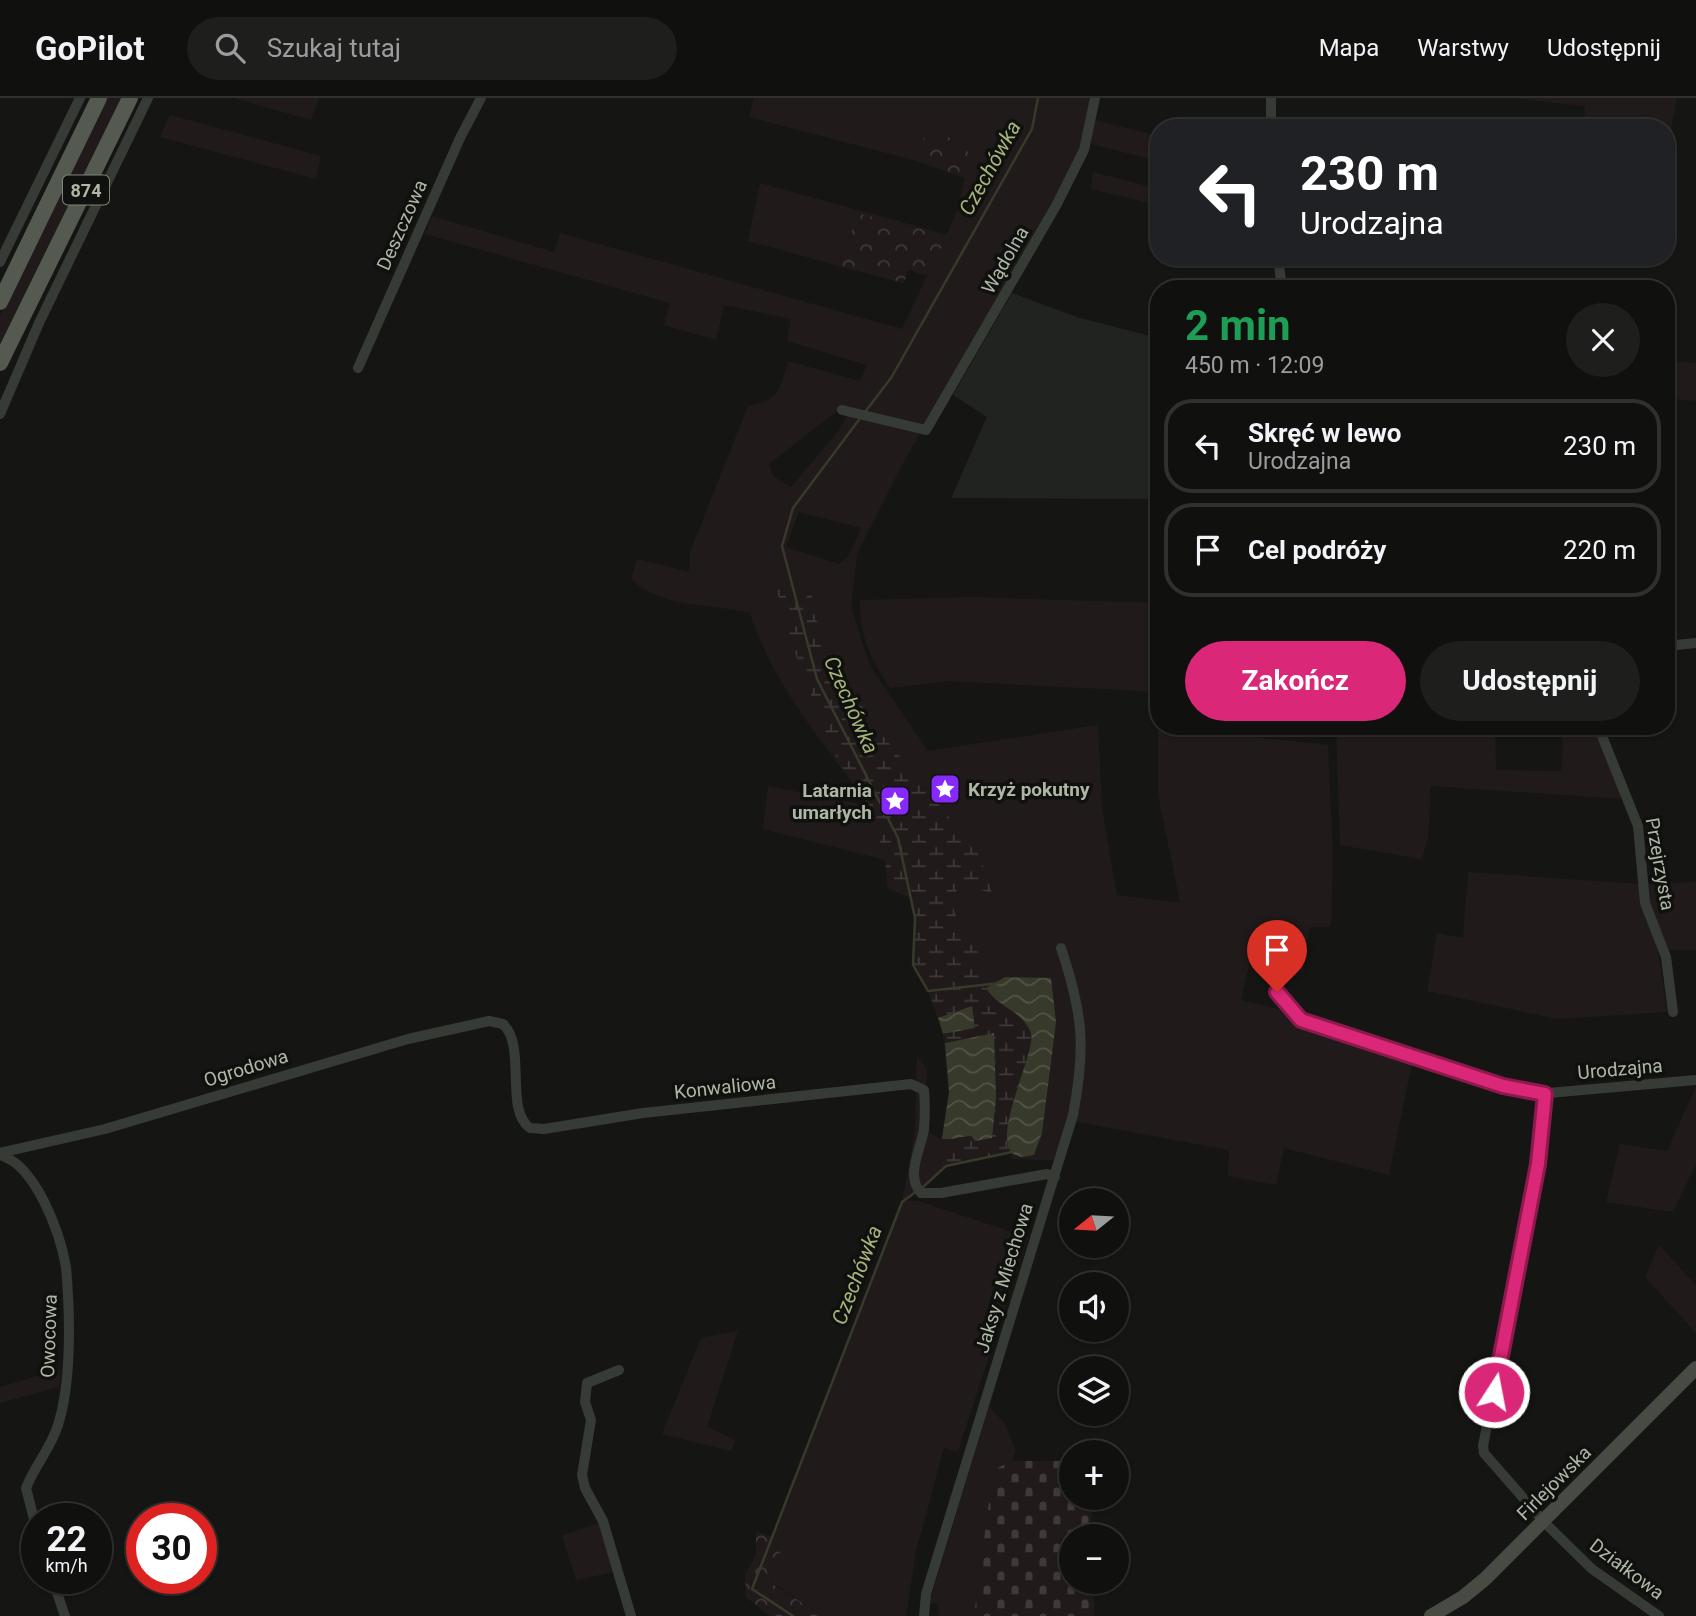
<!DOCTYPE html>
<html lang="pl">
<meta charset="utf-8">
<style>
:root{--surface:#10100f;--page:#1e1e1d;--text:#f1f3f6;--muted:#9c9d9e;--line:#30302f;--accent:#db2777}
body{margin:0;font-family:Roboto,sans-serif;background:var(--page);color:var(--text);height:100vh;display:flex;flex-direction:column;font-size:26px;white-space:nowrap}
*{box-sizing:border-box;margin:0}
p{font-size:23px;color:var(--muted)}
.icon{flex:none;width:38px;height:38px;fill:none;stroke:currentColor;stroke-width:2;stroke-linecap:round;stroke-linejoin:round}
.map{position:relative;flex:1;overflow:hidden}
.details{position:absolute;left:1150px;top:182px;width:525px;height:455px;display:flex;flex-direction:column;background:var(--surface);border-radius:28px;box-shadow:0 2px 5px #0004,0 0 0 2px var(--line)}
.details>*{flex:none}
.hud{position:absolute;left:1150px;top:21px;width:525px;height:147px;border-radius:28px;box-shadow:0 2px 5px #0004,0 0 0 2px var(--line);background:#202124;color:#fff;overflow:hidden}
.needle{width:46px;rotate:252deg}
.buttons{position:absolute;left:1059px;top:1090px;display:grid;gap:14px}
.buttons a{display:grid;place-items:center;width:70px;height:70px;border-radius:50%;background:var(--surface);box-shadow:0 2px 5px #0004,0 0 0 2px var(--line);font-size:35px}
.speed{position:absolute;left:21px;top:1405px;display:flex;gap:14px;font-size:35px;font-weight:700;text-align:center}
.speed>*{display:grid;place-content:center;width:91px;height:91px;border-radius:50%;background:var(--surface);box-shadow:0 2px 5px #0004,0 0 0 2px var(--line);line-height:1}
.speed small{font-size:18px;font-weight:400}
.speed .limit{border:10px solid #d22;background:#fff;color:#111}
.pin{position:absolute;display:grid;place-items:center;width:60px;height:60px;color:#fff;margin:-72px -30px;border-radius:50% 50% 50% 0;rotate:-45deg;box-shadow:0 0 7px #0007}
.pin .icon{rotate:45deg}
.me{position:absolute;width:77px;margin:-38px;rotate:11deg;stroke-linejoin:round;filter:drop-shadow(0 0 5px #0008)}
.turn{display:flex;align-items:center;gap:24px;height:147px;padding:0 35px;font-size:32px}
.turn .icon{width:91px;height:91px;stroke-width:2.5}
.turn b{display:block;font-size:49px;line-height:60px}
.round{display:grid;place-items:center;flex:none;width:74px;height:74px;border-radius:37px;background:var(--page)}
.headline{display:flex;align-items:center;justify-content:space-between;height:119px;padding:0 35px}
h1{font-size:42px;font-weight:700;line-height:52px;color:#1e9e55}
.button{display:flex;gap:14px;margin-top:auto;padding:14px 35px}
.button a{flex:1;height:80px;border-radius:42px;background:var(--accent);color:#fff;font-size:28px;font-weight:700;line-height:80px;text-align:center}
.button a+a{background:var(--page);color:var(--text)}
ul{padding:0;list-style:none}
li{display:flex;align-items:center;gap:21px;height:94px;margin:0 14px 10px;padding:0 21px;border:4px solid var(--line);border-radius:28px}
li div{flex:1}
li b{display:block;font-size:26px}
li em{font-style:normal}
header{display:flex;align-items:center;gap:42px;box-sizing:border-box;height:98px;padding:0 35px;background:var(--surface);border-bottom:2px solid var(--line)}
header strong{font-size:33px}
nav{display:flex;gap:38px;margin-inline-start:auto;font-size:24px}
.search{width:490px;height:63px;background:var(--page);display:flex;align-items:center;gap:18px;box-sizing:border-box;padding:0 24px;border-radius:38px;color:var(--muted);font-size:26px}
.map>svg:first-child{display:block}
.built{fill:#212320}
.green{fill:#211a1b;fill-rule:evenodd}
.forest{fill:url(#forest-crowns)}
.wetland{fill:url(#wetland-marsh)}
.cemetery{fill:url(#cemetery-stones)}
.water{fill:url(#water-waves)}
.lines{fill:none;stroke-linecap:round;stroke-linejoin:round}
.stream{stroke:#373a2a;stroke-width:2.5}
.street{stroke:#373b35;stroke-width:10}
.secondary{stroke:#474b43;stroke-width:14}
.primary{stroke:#555a51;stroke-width:16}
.route-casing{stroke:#8e194d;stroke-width:18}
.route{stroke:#db2777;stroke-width:12}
.labels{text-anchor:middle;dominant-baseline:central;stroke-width:7;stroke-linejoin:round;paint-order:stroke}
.shield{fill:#10110f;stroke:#7f8578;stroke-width:2}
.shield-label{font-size:18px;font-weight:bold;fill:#aeb7a5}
.street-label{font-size:19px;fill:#aeb7a5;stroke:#10110f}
.poi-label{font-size:19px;font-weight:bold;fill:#aeb7a5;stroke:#10110f;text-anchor:start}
.water-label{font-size:21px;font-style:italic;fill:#a5b47b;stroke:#10110f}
</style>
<header>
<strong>GoPilot</strong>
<div class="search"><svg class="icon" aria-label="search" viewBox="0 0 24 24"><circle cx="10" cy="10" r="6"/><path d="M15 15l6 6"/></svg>Szukaj tutaj</div>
<nav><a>Mapa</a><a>Warstwy</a><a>Udostępnij</a></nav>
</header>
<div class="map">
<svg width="1696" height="1518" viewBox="0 0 1696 1518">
<defs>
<pattern id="forest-crowns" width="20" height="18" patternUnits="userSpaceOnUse" patternTransform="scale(1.75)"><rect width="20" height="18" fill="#211a1b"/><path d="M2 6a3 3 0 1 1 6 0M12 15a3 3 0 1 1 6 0" fill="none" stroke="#3f3939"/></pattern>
<pattern id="wetland-marsh" width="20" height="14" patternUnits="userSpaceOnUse" patternTransform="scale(1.75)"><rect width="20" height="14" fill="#211a1b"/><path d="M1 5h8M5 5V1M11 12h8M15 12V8" fill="none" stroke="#3f3939"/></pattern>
<pattern id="cemetery-stones" width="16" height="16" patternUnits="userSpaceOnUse" patternTransform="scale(1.75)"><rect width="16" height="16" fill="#211a1b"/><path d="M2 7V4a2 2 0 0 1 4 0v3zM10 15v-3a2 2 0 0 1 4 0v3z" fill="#3f3939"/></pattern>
<pattern id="water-waves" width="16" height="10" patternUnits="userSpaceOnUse" patternTransform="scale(1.75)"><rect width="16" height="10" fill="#373a2a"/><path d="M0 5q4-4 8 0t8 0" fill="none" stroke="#515446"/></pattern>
</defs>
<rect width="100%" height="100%" fill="#151614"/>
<!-- built -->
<path class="built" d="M1012 195 1080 220 1158 240V401L951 400 987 319 953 297Z"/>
<!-- green -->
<path class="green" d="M104 0H124L0 253V218Z
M234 0H319L311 22Z
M754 0H1091L1080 55 902 367 857 456 851 508 870 568 928 653 1098 627 1102 710 1117 797 1180 805 1158 697V629L1328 647 1333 759 1331 829H1310L1303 874 1250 863 1241 902 1299 916 1414 956 1389 1077 1284 1050 1276 1087 1228 1078 1229 1052 1072 1023 1062 1063 1010 1061 1011 1054 946 1068 904 1103H918L1028 1139 958 1353 944 1350 916 1453 906 1518H823L771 1484 781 1457 773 1439 902 1104 915 1033 917 958 927 971 925 1005 930 1035 941 1041 949 994 943 936 975 930 972 909 938 920 928 893 913 867 915 820 910 800 888 790 885 762 763 731 768 688 869 708C825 646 773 588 750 515 710 505 663 511 631 481L637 461 690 474V454L748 308C779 303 780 291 788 263L860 283 867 267 787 243 791 221 724 207 716 242 664 227 670 205 425 136 432 118 554 154 560 135 902 231 957 114 970 55 928 31 917 63 749 19ZM841 310 851 311 840 331 791 389 773 378 769 366ZM799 414 861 430 849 457 839 466 786 449Z
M1511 0H1677L1666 56V30H1584L1585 8Z
M170 17 321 58 316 81 160 39Z
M1094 22 1158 38V63L1091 46Z
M1093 74 1158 91V107L1091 91Z
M760 85 945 136 857 116 850 141 845 140 839 168 748 143Z
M1666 263 1696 265V303L1666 300Z
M973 499 1158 505V594L947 583 890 590C871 561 859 538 860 502Z
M1336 628 1495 630 1496 672 1562 673 1563 628 1594 632 1624 701 1431 688 1428 739 1422 761 1340 747Z
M1468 774 1639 786 1658 853 1667 914 1557 921 1427 893 1437 835 1463 840Z
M1696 784V852H1667L1648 801V786Z
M1696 988V1066L1673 1114 1606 1104 1620 1046 1667 1053Z
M1659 1147 1696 1187V1235L1645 1179Z
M738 1233 707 1329 735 1342 731 1353 662 1336 701 1240Z
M61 1271 59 1289 0 1305V1289Z
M989 1308 1005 1326 1016 1353 1012 1363 993 1372 974 1518H939L938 1505 929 1506Z
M603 1423 619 1473 576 1482 562 1438Z"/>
<!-- forest -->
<path class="forest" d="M927 31 943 35 970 55 965 80 917 63Z
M856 115 947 137 929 178 908 172 904 185 839 168 845 140 850 141Z
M756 1433 773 1439 781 1457 771 1485 823 1518H769L746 1499 745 1477 756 1457Z"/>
<!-- wetland -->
<path class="wetland" d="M774 483 811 492 815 518 829 561 845 579 874 627 979 756 992 795 960 786 951 804 963 836 978 854 986 890 992 901 1020 919 1031 935 1012 1053 946 1068 942 1041C960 1042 973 1038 992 1040L996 1000 994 936 945 945 943 936 975 930 972 909 938 920 928 893 913 867 915 820 910 800 888 790 885 762 870 708 838 664 798 564Z"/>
<!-- cemetery -->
<path class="cemetery" d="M1012 1363H1071V1400H1091L1092 1438H1071V1484H1094V1518H974L993 1372Z"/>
<!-- water -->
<path class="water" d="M1005 879 1051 880 1056 924 1042 1035 1034 1057C972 1074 1037 957 1031 936 1025 914 997 909 986 890Z
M972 908 975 930 943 936 938 920Z
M994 935 996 1000 992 1040 975 1043 971 1038C962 1038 953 1042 942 1041L949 994 945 945Z"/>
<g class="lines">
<!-- stream -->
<path class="stream" d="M865 314 891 280 1032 31 1038 0
M861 319 793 410 782 448 817 581 898 740 915 820 913 867 928 893 1000 885
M923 1089 946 1068 1012 1054
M793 1518 752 1491 902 1104 917 1093"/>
<!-- street -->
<path class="street" d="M1271 30V0
M1278 159 1282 191
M0 164 80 0
M358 270 460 40 481 0
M842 312 926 332 1057 106 1084 52 1095 0
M0 316 39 225 148 0
M1666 548 1696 545
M1598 628 1638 728 1645 805 1666 859 1673 914
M1277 894 1299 916 1301 922 1537 996 1696 982
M1545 996 1538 1067 1483 1348 1484 1355 1546 1426 1592 1471 1659 1518
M0 1055 105 1031 408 941 489 923 503 926C527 948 504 1012 530 1030L544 1031 643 1015 911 986 924 992C925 1004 925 1018 924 1031 921 1051 905 1078 921 1095H941L1047 1076 1055 1079
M0 1057C36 1067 60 1135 66 1169 70 1214 72 1283 58 1327 51 1350 35 1367 26 1390L37 1433
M619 1272 587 1285 585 1304 591 1322 582 1377 585 1390 603 1423 631 1518
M52 1480 65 1518
M924 1518 926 1496 1073 1017C1086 949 1083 916 1061 850"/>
<!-- secondary -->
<path class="secondary" d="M1431 1518 1463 1499 1485 1481 1696 1270"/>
<!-- primary -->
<path class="primary" d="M0 204 99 0
M0 265 130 0"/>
</g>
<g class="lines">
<!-- route casing -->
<g class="route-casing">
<path id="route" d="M1277 894 1301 922 1503 988 1545 996 1538 1066 1494 1294"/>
</g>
<!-- route -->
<use href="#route" class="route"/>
</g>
<!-- icons -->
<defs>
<g id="sight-square" transform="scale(1.575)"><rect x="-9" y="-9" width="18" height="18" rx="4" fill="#8729fa" stroke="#10110f"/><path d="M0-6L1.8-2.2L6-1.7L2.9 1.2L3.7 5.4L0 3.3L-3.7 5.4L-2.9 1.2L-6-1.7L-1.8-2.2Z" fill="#fff"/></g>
</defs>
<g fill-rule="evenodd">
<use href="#sight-square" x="945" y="691"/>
<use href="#sight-square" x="895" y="703"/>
</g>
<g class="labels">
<!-- shield labels -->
<rect class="shield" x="63" y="77.5" width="46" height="29" rx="5"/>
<g class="shield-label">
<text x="86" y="92">874</text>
</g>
<!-- street labels -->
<g class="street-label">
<text transform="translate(402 127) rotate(-66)">Deszczowa</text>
<text transform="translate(1005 162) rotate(-60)">Wądolna</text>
<text transform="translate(1660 766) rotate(80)">Przejrzysta</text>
<text transform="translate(246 970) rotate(-17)">Ogrodowa</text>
<text transform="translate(1620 971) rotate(-5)">Urodzajna</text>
<text transform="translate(725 989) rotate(-6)">Konwaliowa</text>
<text transform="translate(1004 1180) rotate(-73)">Jaksy z Miechowa</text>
<text transform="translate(49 1238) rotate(-88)">Owocowa</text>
<text transform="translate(1554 1385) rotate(-45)">Firlejowska</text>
<text transform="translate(1627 1471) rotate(37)">Działkowa</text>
</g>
<!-- poi labels -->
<g class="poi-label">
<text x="968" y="691">Krzyż pokutny</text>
<text x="872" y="692" text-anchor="end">Latarnia<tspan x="872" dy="22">umarłych</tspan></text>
</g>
<!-- water labels -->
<g class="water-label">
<text transform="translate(990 70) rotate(-61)">Czechówka</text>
<text transform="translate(851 607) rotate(66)">Czechówka</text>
<text transform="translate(857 1177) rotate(-69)">Czechówka</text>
</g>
</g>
</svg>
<div class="buttons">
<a><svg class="needle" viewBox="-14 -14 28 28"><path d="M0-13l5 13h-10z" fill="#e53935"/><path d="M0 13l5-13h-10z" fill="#9c9d9e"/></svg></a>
<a><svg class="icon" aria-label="sound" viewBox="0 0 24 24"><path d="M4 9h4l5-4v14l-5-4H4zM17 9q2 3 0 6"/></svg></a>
<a><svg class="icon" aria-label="layers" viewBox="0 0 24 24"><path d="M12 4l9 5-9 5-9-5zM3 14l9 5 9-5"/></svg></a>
<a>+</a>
<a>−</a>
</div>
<div class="speed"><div>22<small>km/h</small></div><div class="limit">30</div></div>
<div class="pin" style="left:1277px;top:894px;background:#d93025"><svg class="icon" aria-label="arrive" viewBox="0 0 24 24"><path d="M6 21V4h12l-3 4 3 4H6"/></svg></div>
<svg class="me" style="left:1494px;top:1294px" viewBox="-20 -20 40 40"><circle r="17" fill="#db2777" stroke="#fff" stroke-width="3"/><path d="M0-11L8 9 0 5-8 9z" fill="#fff"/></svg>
<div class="hud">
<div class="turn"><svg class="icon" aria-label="left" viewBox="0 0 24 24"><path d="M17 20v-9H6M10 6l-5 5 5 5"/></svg><div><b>230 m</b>Urodzajna</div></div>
</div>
<section class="details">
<div class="headline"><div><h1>2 min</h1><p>450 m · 12:09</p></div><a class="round"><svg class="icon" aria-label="close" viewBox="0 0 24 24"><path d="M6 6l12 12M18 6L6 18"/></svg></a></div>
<ul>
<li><svg class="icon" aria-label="left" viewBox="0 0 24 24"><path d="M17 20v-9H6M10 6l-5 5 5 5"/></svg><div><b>Skręć w lewo</b><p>Urodzajna</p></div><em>230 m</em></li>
<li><svg class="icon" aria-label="arrive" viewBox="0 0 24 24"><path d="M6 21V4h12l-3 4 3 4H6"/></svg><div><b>Cel podróży</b></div><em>220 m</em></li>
</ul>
<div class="button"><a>Zakończ</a><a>Udostępnij</a></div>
</section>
</div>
